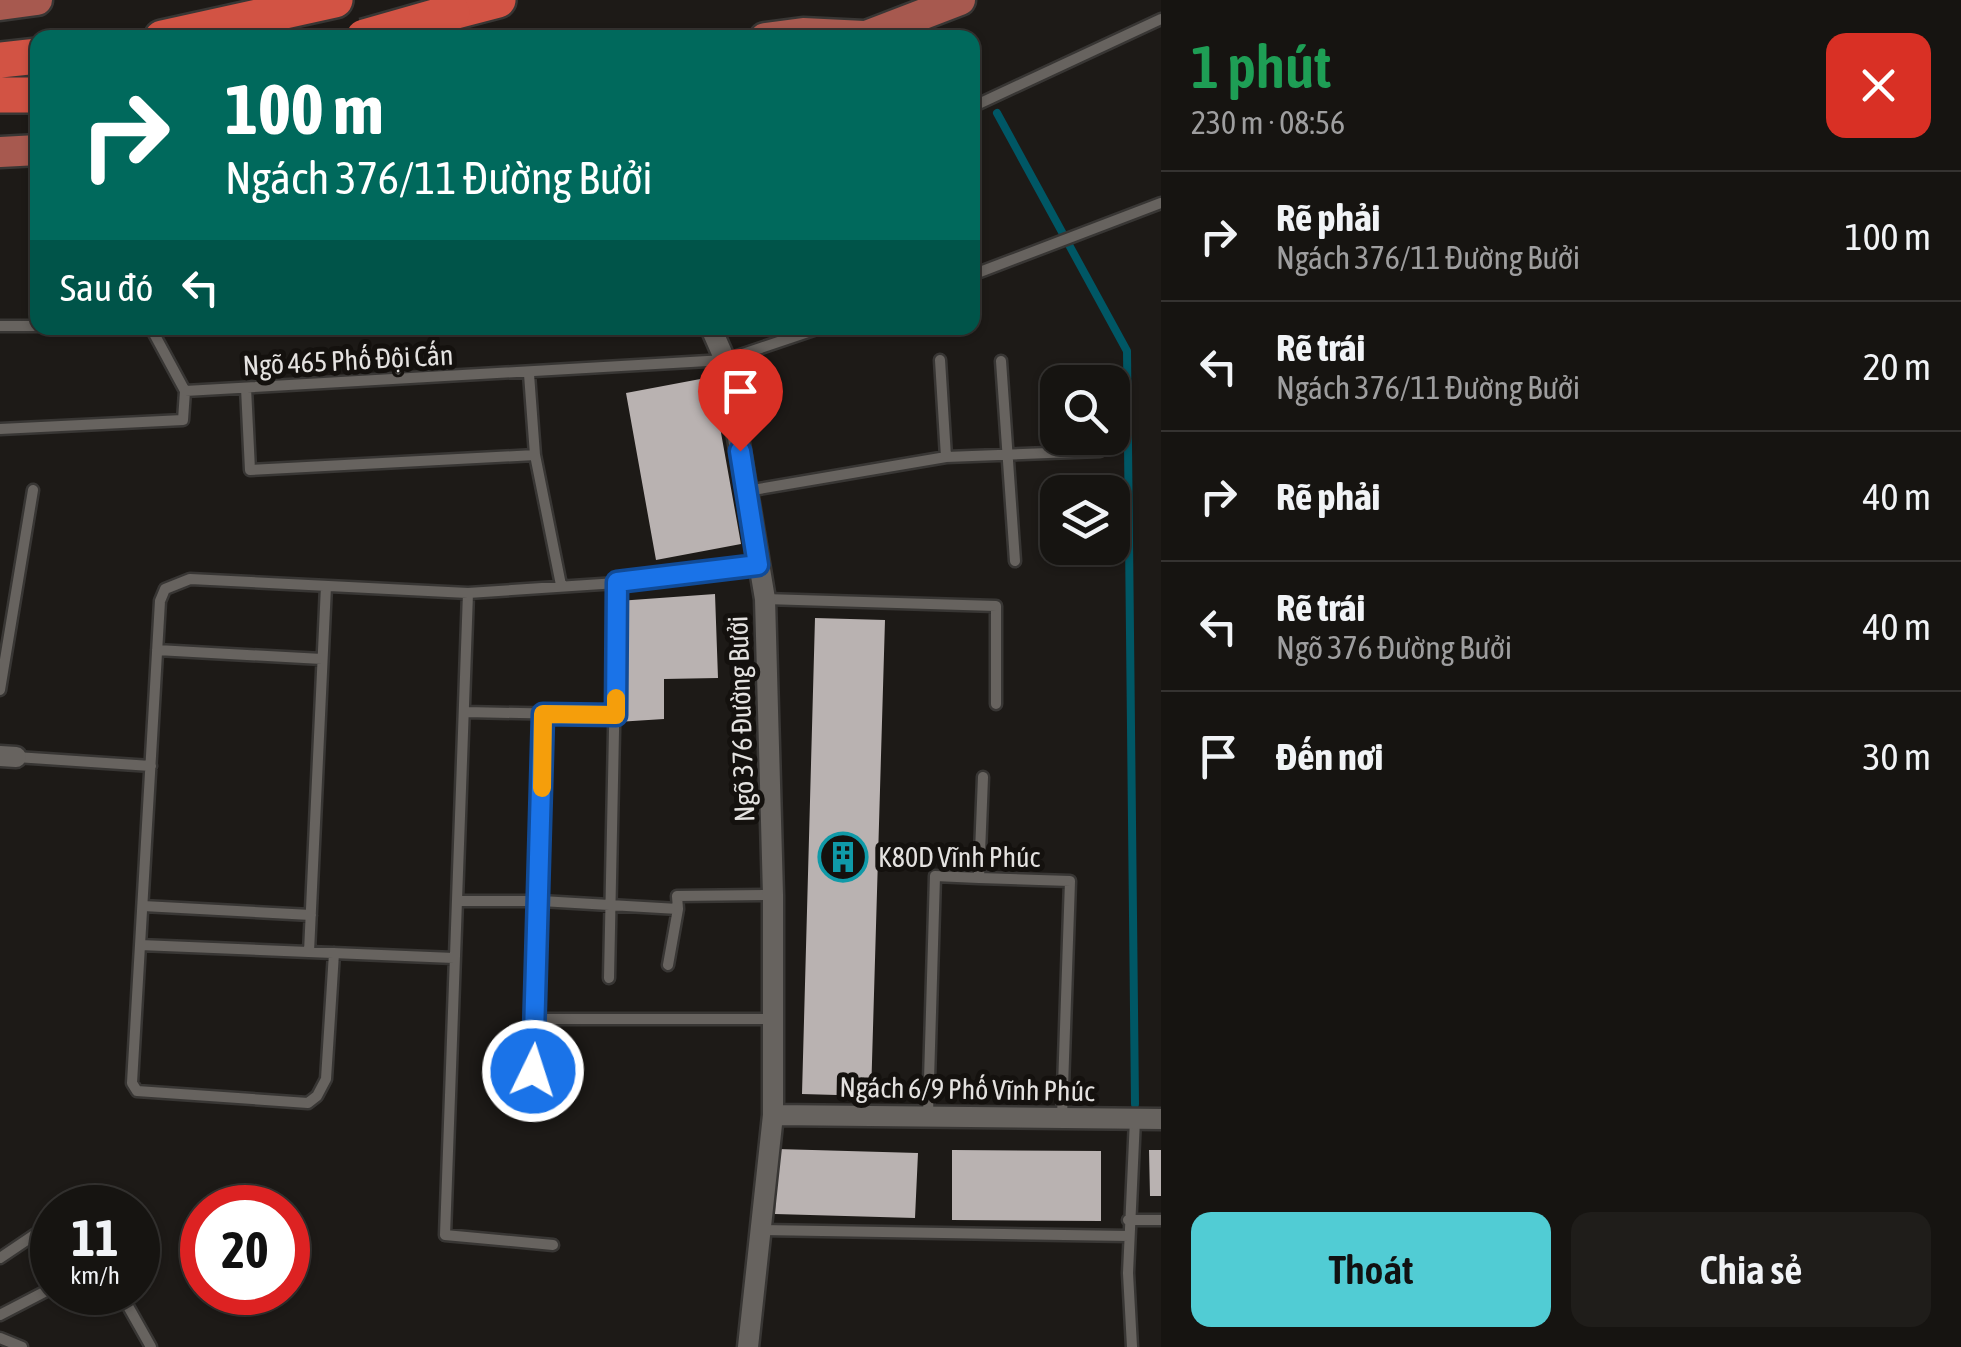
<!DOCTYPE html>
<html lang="vi">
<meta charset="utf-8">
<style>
:root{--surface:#161411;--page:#1f1d1a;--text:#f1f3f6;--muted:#9e9e9f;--line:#353331;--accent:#51ccd4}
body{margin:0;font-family:"Asap Condensed",sans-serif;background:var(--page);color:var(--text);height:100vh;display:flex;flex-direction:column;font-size:38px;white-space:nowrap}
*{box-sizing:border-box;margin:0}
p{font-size:32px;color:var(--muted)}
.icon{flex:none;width:55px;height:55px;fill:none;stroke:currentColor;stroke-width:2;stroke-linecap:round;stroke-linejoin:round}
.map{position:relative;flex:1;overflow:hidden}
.sheet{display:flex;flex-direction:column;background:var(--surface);width:800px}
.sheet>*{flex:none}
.top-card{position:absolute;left:30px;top:30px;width:950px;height:305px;border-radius:20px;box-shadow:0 2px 8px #0004,0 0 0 2px var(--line);background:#00695c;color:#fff;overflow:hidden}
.tools{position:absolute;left:1040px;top:365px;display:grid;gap:20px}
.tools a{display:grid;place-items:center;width:90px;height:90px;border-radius:20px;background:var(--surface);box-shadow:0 2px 8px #0004,0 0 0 2px var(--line);font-size:50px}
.speed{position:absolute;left:30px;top:1185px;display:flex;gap:20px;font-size:50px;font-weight:700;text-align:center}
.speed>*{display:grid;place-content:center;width:130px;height:130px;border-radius:50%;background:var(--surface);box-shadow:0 2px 8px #0004,0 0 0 2px var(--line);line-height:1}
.speed small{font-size:25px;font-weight:400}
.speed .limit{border:15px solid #d22;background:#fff;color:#111}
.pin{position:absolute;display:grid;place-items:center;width:85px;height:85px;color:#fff;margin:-102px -42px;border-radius:50% 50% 50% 0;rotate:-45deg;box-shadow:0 0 10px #0007}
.pin .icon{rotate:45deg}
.me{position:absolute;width:110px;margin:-55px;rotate:4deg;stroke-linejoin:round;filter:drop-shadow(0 0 8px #0008)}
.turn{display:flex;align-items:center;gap:35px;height:210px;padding:0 30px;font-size:45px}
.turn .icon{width:130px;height:130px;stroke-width:2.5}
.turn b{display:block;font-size:70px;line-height:85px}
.then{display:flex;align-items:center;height:95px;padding:0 30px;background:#0003;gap:20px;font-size:38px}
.round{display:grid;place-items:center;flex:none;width:105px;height:105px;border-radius:20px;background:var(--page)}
.headline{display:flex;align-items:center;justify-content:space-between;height:170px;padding:0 30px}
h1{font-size:60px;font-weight:600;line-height:75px;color:#1e9e55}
.button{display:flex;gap:20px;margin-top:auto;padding:20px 30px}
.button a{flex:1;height:115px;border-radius:20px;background:var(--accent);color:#111;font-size:40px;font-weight:600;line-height:115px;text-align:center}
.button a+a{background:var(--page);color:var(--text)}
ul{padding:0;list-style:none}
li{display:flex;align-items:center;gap:30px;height:130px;padding:0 30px;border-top:2px solid var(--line)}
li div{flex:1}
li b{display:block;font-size:38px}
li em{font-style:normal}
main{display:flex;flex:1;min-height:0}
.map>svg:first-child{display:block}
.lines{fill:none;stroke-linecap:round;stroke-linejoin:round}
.stream{stroke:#005765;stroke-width:8}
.building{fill:#b9b2b1}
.lane-casing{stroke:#383634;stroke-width:15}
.street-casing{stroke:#383634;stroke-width:25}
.primary-casing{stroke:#383634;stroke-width:35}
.highway-casing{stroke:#383634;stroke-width:40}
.lane{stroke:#67635f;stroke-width:10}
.street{stroke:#67635f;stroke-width:20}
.primary{stroke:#a7594f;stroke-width:30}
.highway{stroke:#d25344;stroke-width:35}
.highway-bridge-casing{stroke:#383634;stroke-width:40;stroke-linecap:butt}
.highway-bridge{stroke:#d25344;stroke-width:35}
.route-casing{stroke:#114b97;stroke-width:25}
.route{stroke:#1a73e8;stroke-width:18}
.slow{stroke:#f59e0b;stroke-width:18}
.labels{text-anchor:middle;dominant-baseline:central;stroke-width:10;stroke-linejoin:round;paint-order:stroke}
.street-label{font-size:28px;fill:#e4e2e0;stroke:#14110e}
.poi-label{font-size:28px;fill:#e4e2e0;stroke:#14110e;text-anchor:start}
</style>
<main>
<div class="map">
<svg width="1161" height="1347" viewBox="0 0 1161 1347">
<rect width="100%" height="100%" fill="#1d1a17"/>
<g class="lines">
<!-- stream -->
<path class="stream" d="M997 113 1127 351 1135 1104"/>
</g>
<!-- building -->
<path class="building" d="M711 377 741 544 656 560 626 393Z
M715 594 718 678 664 679V719L617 722 618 601Z
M815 618 885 620 871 1096 802 1094Z
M777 1149 918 1153 915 1218 775 1214Z
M952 1150 1101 1151V1221L952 1220Z
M1149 1150H1161V1196H1150Z"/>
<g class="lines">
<!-- lane casing -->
<g class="lane-casing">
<path id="lane" d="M972 107 1161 19
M972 275 1161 203
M0 326H38
M151 328 185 391
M940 360 946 457
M1001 361 1015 561
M529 374 535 455
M246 388 250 470 535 455 561 585
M0 429 183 420 185 391 725 360 820 328
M747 491 946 457 1100 451
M765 599 996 606V704
M157 650 322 659
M0 690 33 490
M466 712 616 715
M16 757 151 766
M979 878 1070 881 1062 1117
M458 901H541L678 909 668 965
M143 906 311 915
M678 909 677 896 773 895
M140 945 454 958
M309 952 326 586
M334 953 326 1079 317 1096 308 1103 137 1091 132 1083 160 601 165 589 190 579 468 593
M609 978 617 583
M537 1019H774
M533 1071 543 714
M928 1114 935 876 979 878 983 777
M1128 1220H1161
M760 1230 1129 1236
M553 1245 445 1235 468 593 617 583 758 565
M0 1258 52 1223
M120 1292 151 1347
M0 1315 52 1288
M0 1338 22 1347
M1132 1347 1128 1273 1135 1119"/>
</g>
<!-- street casing -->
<g class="street-casing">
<path id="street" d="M711 328 725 360 765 599 773 895V1115L748 1347
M0 756 16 757
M773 1115 1161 1119"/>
</g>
<!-- primary casing -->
<g class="primary-casing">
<path id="primary" d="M0 5 37 0
M765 38 803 33 864 36
M861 38 960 0
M0 152 38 150"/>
</g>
<!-- highway casing -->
<g class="highway-casing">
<path id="highway" d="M452 12 498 0
M162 38 335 0
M0 60 38 56
M0 95H38"/>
</g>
<!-- lane -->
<use href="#lane" class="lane"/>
<!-- street -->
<use href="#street" class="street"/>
<!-- primary -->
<use href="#primary" class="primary"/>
<!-- highway -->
<use href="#highway" class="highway"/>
<!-- highway-bridge casing -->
<g class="highway-bridge-casing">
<path id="highway-bridge" d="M364 37 452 12"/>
</g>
<!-- highway-bridge -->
<use href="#highway-bridge" class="highway-bridge"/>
</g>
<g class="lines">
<!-- route casing -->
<g class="route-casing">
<path id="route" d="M533 1071 543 714 616 715 617 582 758 565 740 451"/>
</g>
<!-- route -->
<use href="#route" class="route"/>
<!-- slow -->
<path class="slow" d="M542 788 543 714 616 715V698"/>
</g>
<!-- icons -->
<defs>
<g id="building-ring" transform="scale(2.5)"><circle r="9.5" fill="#14110e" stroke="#0f9aa8" stroke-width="1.5"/><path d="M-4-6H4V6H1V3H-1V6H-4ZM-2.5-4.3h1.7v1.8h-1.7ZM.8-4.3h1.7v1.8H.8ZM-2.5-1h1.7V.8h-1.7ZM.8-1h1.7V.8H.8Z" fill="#0f9aa8"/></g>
</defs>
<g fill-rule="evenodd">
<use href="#building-ring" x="843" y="857"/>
</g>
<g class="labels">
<!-- street labels -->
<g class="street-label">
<text transform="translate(348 360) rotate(-3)">Ngõ 465 Phố Đội Cấn</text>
<text transform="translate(741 719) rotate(-92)">Ngõ 376 Đường Bưởi</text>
<text transform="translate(967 1089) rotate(1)">Ngách 6/9 Phố Vĩnh Phúc</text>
</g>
<!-- poi labels -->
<g class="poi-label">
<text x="878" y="857">K80D Vĩnh Phúc</text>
</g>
</g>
</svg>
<div class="tools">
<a><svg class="icon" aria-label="search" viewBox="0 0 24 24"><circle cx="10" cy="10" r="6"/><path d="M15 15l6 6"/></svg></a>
<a><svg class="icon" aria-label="layers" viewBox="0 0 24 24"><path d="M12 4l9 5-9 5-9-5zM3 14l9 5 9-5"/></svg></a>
</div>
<div class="speed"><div>11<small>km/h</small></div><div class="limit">20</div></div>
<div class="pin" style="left:740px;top:451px;background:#d93025"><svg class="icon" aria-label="arrive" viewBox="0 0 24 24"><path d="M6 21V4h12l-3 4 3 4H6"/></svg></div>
<svg class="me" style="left:533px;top:1071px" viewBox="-20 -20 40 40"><circle r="17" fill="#1a73e8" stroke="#fff" stroke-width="3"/><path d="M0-11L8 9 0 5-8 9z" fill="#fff"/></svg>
<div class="top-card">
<div class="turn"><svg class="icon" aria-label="right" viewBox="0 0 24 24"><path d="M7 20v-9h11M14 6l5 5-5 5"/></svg><div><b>100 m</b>Ngách 376/11 Đường Bưởi</div></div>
<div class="then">Sau đó<svg class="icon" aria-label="left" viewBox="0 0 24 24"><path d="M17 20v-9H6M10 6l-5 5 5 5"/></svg></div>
</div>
</div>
<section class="sheet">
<div class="headline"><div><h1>1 phút</h1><p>230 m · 08:56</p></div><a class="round" style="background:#d93025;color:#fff"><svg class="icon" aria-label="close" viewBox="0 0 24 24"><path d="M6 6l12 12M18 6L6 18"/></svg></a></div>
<ul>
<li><svg class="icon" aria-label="right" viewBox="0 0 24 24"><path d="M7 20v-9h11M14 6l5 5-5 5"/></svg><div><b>Rẽ phải</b><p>Ngách 376/11 Đường Bưởi</p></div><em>100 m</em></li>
<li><svg class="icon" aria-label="left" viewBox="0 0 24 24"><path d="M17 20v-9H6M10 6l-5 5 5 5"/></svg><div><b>Rẽ trái</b><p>Ngách 376/11 Đường Bưởi</p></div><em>20 m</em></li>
<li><svg class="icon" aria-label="right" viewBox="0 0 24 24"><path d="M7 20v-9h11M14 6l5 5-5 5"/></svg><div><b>Rẽ phải</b></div><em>40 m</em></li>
<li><svg class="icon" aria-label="left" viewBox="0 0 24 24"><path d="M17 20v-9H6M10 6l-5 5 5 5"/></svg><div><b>Rẽ trái</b><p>Ngõ 376 Đường Bưởi</p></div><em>40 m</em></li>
<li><svg class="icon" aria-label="arrive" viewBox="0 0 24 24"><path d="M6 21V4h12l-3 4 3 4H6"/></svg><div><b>Đến nơi</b></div><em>30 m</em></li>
</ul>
<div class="button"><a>Thoát</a><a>Chia sẻ</a></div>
</section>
</main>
